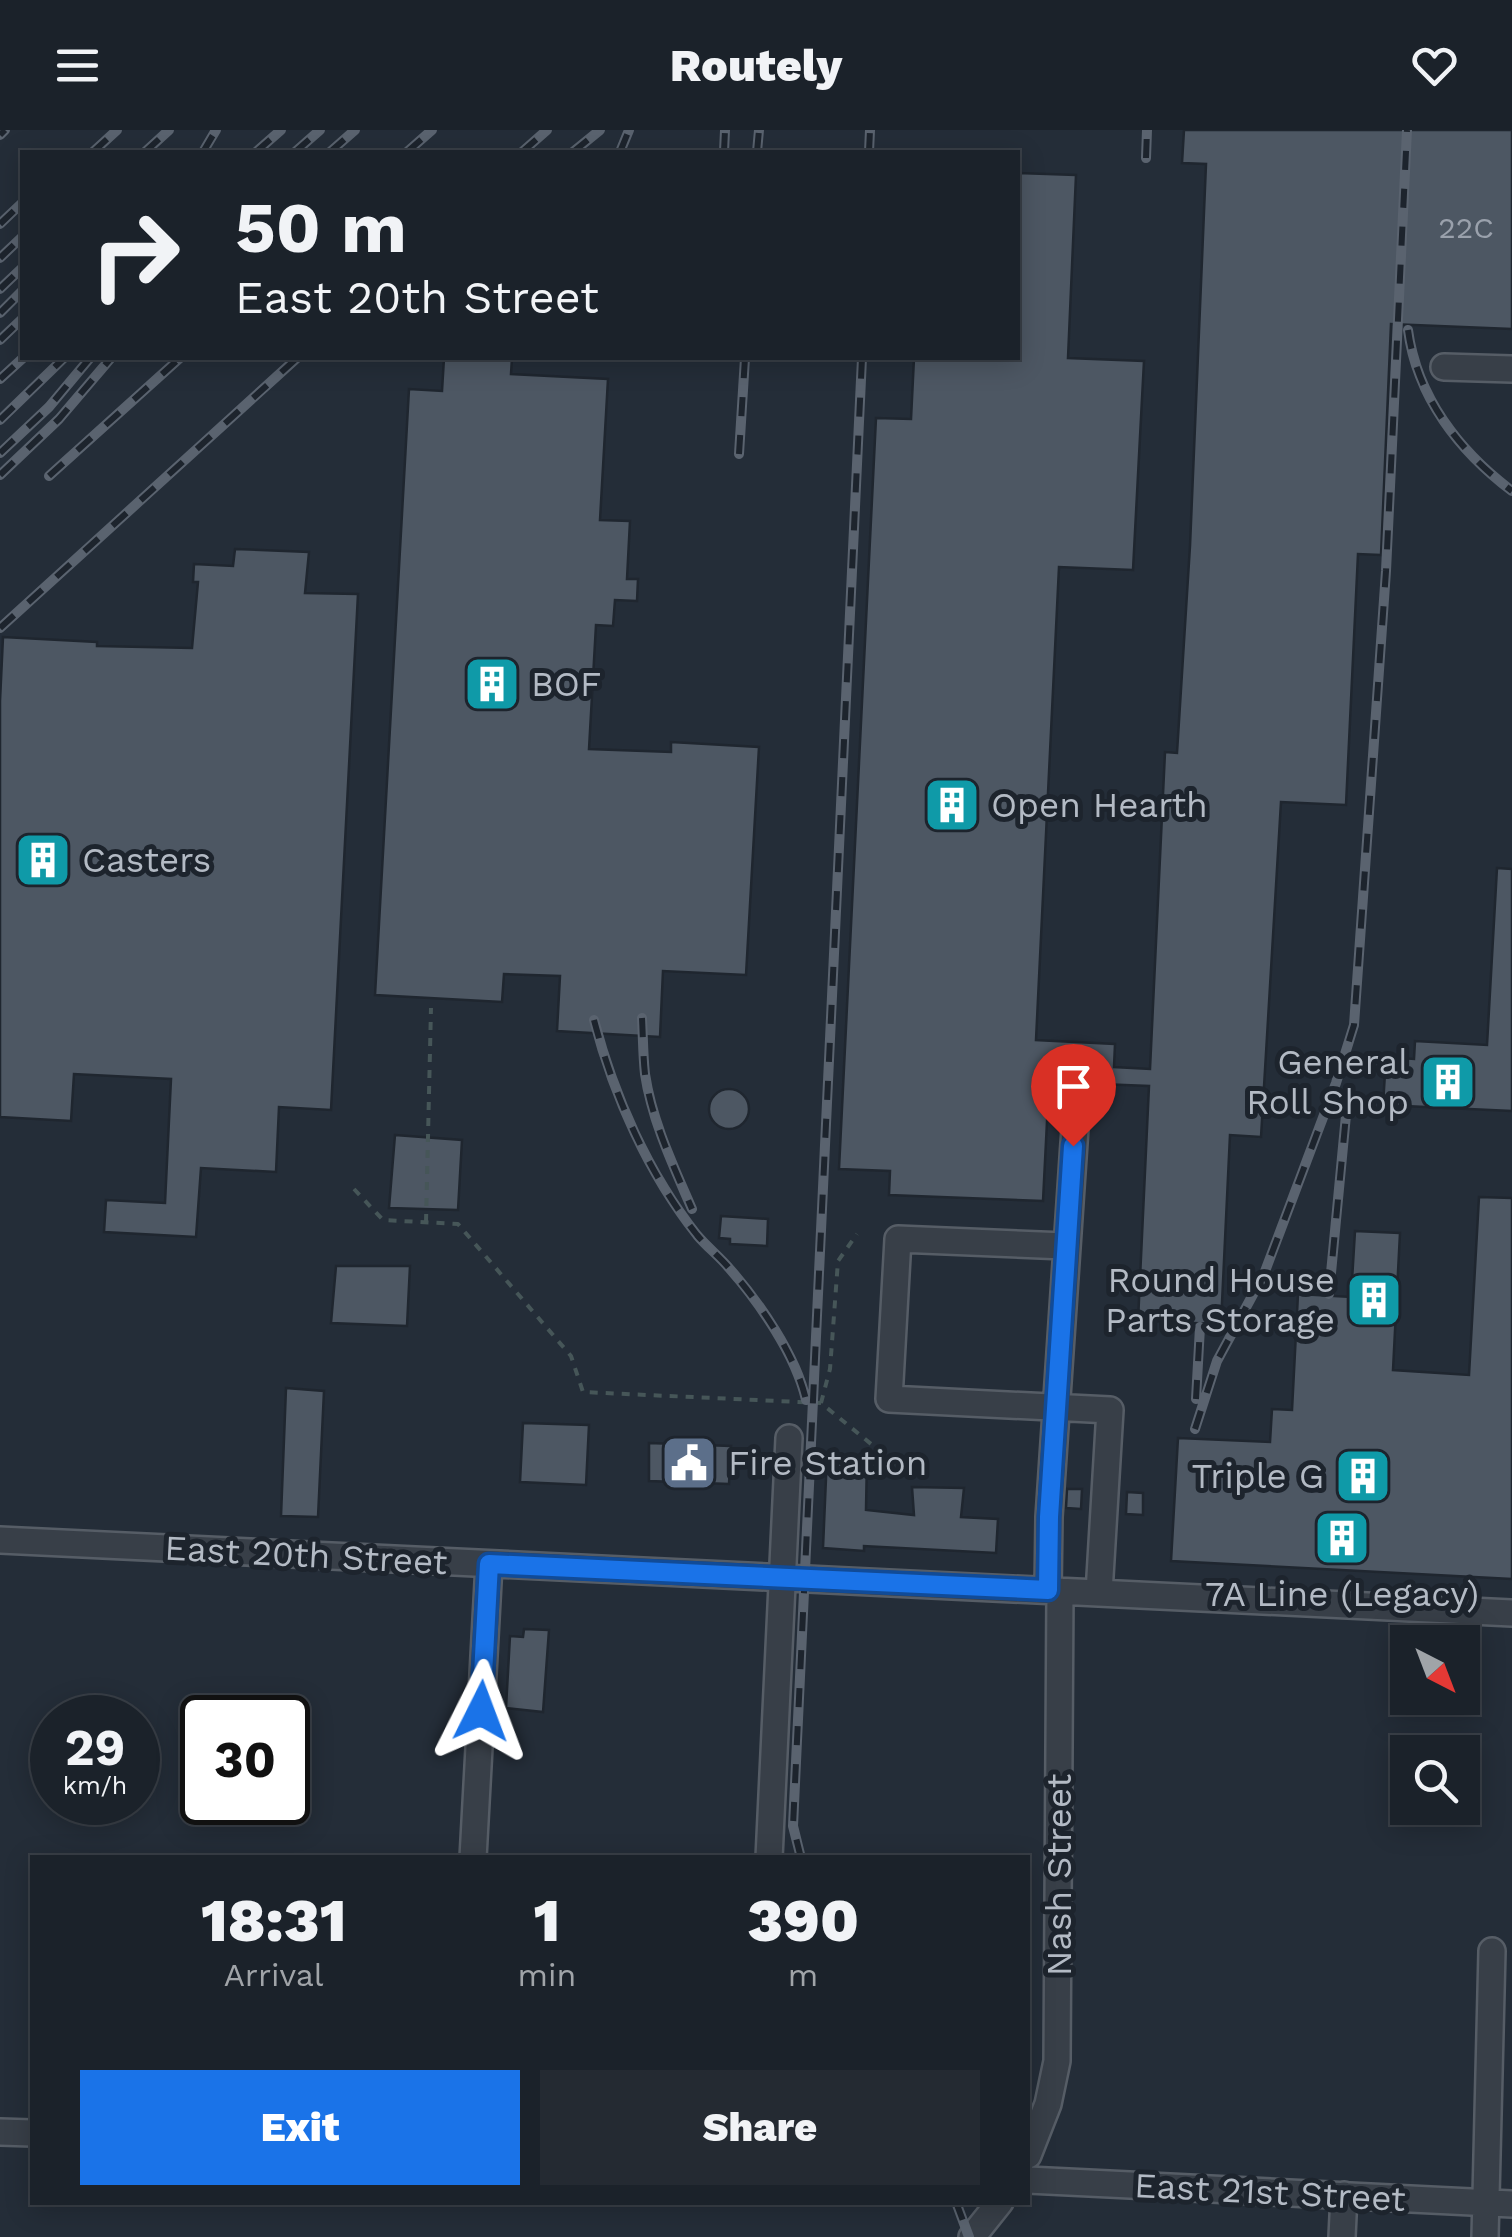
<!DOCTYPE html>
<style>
:root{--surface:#1b222a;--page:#242a32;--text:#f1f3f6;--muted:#a0a4a8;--line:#393f47;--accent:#1a73e8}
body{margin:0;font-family:"Work Sans",sans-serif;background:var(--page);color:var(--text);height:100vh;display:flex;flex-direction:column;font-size:38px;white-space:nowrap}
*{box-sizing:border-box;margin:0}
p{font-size:32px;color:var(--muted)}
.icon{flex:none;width:55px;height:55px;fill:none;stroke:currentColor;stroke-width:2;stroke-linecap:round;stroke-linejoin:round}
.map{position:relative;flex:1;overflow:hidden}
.sheet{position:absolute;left:30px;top:1725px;width:1000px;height:350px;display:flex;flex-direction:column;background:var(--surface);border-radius:0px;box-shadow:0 5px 25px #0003,0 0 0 2px var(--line)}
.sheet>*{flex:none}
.banner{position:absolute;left:20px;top:20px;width:1000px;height:210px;border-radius:0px;box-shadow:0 5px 25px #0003,0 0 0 2px var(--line);background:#1b222a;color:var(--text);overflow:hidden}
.needle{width:65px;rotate:138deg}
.fabs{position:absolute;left:1390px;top:1495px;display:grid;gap:20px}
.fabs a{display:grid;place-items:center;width:90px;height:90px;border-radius:0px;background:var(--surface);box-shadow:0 5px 25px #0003,0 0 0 2px var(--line);font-size:50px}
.speed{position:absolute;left:30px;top:1565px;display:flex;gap:20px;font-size:50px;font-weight:700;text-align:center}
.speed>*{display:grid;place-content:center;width:130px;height:130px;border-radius:50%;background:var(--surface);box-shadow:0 5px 25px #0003,0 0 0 2px var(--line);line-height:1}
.speed small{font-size:25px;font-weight:400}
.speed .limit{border:5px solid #111;border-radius:15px;background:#fff;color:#111}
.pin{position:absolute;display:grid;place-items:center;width:85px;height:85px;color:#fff;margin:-102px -42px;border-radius:50% 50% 50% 0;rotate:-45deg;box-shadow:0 0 10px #0007}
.pin .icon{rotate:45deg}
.me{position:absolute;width:110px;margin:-55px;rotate:3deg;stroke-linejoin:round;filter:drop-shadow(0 0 8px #0008)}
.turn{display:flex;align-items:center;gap:35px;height:210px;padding:0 50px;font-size:45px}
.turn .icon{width:130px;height:130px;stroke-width:2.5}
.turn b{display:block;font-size:70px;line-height:85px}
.eta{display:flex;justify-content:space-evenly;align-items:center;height:170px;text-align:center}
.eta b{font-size:60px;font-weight:800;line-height:70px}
.cta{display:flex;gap:20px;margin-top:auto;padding:20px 50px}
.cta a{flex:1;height:115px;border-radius:0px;background:var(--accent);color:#fff;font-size:40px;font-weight:800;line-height:115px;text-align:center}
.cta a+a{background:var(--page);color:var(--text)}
header{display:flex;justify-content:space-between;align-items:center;height:130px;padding:0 50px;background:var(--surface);font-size:45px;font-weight:800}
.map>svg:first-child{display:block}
.building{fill:#4d5763;stroke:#1f262f;stroke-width:2.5}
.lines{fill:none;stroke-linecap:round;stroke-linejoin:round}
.minor-casing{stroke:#565d66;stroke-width:30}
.path{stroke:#465658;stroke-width:4;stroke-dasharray:8 8;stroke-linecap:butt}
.minor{stroke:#383f48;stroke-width:25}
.rail-casing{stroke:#5a636f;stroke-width:10}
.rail{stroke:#1d242d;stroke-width:6;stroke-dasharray:19;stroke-linecap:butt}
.route-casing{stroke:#114b97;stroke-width:25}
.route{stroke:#1a73e8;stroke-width:18}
.labels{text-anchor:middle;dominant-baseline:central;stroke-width:10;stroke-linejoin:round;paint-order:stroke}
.number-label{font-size:30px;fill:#9aa1ac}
.poi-label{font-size:35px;fill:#b3bac4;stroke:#1d242d;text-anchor:start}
.street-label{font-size:35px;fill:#b3bac4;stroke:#1d242d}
</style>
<header><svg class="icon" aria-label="menu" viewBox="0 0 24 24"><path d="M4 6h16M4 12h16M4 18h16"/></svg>Routely<svg class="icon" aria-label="heart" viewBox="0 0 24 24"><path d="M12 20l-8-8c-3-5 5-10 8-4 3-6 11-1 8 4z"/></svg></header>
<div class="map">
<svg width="1512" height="2107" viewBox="0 0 1512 2107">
<rect width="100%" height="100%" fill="#242d38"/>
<!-- building -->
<path class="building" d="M1184 0H1512V199L1391 194 1381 425 1358 424 1346 675 1281 672 1261 1007 1230 1005 1221 1194 1138 1191 1149 956 1049 952 1043 1071 889 1065 890 1041 839 1039 876 288 911 289 914 228H1018V43L1076 45 1068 228 1144 231 1133 440 1059 437 1036 910 1115 914 1114 937 1150 939 1165 622 1177 623 1190 416 1206 34 1182 33Z
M444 228H512L511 244 608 249 600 390 630 391 627 449H638L637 471 615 470 613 496 596 495 589 619 671 622V612L759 617 746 845 663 841 660 907 557 901 560 846 504 844 502 872 375 865 409 259 442 261Z
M235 419 309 422 305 463 358 464 331 980 279 977 276 1042 201 1038 196 1107 104 1102 106 1070 165 1073 171 949 74 944 71 991 0 987V571L3 507 97 512V516L192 518 198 452H193L194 434 233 436Z
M1497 738 1512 739V981L1383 975 1386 927 1414 929 1415 911 1487 915Z
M709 979a20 20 0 1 1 40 0a20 20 0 1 1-40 0Z
M395 1005 462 1010 458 1080 389 1078Z
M1479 1067 1512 1068V1449L1171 1431 1178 1308 1270 1312 1272 1279 1292 1280 1298 1164 1351 1167 1355 1101 1400 1103 1393 1240 1469 1245Z
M721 1086 768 1089 767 1116 730 1114V1109L719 1108Z
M336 1136H410L407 1196 331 1193Z
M286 1258 324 1261 318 1387 281 1386Z
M523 1293 589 1295 586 1355 520 1352Z
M649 1313 731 1316 729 1354 649 1351Z
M827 1325 867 1327 866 1380 914 1385 912 1357 964 1358 961 1387 998 1389 996 1423 864 1416V1421L823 1418Z
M1067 1359H1082L1081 1379 1066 1378Z
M1127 1362 1143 1363V1385L1126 1384Z
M524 1499 549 1500 543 1582 506 1578 510 1506 523 1507Z"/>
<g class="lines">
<!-- minor casing -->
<g class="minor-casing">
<path id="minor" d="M1444 237 1512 239
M1065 1116 898 1109 889 1269 1110 1280 1099 1463
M0 1410 1512 1483
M1048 1460 1049 1387 1076 983
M473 1728 489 1434
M769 1728 789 1308
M0 2002 32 2003
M1028 2025 1048 1974 1057 1931 1060 1461
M1028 2050 1512 2074
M972 2107 1000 2072
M1342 2107 1344 2065
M1485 2107 1492 1821"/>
</g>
<!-- path -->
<path class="path" d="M354 1059 383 1090 458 1094 571 1226 583 1262 821 1273 909 1345
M426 1092 431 878
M821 1273 830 1239 838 1131 857 1104"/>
<!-- minor -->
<use href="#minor" class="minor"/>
<!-- rail casing -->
<g class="rail-casing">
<path id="rail" d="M0 5 5 0
M93 22 117 0
M145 22 169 0
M203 22 216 0
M256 22 281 0
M295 22 320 0
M330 22 355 0
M407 22 432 0
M522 22 547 0
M573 22 600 0
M620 22 629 0
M724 22 725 0
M757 22 759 0
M869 22 870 0
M1146 28 1147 0
M0 94 22 73
M0 128 22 107
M0 159 22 138
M0 183 22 161
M1408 200C1417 267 1459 321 1512 361
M0 210 22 189
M0 249 23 228
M0 290 64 228
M0 323 49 277 90 228
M739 324 745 228
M0 345 59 289 111 228
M49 346 180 228
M0 498 297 228
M642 888C643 907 643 926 645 944 652 991 673 1035 692 1079
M594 890C614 966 648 1043 697 1105 707 1117 719 1126 729 1138 759 1172 796 1225 806 1270
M1329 1164 1348 964
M1196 1269 1200 1197
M1195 1299 1217 1231 1264 1144 1336 953 1354 895 1386 441 1407 0
M801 1728 793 1696 862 228
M956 2072 969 2107"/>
</g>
<!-- rail -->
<use href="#rail" class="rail"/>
</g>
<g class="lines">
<!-- route casing -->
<g class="route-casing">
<path id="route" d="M481 1581 489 1434 1048 1460 1049 1387 1073 1016"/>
</g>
<!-- route -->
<use href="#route" class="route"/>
</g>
<!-- icons -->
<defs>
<g id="building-square" transform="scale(2.875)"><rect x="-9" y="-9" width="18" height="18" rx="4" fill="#0f9aa8" stroke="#1d242d"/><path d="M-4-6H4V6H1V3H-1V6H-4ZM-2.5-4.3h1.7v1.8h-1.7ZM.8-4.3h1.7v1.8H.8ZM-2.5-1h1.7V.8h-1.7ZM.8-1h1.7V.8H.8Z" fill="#fff"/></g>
<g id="civic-square" transform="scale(2.875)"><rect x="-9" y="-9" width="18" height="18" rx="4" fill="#5c6f8a" stroke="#1d242d"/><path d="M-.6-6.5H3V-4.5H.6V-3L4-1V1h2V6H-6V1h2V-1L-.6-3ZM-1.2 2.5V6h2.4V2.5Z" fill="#fff"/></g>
</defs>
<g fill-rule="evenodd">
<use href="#building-square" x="492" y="554"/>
<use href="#building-square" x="952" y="675"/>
<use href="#building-square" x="43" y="730"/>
<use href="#building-square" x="1448" y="952"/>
<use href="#building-square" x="1374" y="1170"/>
<use href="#civic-square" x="689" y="1333"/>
<use href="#building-square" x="1363" y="1346"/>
<use href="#building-square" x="1342" y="1408"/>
</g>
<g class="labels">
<!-- number labels -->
<g class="number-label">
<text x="1466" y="97">22C</text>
</g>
<!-- poi labels -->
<g class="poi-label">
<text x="531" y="554">BOF</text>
<text x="991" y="675">Open Hearth</text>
<text x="82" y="730">Casters</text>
<text x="1409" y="932" text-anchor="end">General<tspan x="1409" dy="40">Roll Shop</tspan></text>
<text x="1335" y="1150" text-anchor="end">Round House<tspan x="1335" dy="40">Parts Storage</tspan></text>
<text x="728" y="1333">Fire Station</text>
<text x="1324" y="1346" text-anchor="end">Triple G</text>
<text x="1342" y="1464" text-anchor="middle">7A Line (Legacy)</text>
</g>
<!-- street labels -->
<g class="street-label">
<text transform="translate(306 1425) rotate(3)">East 20th Street</text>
<text transform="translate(1059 1745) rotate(-90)">Nash Street</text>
<text transform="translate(1270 2062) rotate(3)">East 21st Street</text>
</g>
</g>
</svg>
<div class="fabs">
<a><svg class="needle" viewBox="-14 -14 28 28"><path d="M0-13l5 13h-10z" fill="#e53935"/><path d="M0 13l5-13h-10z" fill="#a0a4a8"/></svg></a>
<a><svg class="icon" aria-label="search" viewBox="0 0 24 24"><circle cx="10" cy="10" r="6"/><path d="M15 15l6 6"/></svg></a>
</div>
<div class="speed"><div>29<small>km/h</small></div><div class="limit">30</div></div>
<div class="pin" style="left:1073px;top:1016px;background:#d93025"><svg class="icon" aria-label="arrive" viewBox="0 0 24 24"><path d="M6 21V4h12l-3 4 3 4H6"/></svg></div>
<svg class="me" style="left:481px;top:1581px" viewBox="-20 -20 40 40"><path d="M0-17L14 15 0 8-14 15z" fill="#1a73e8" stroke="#fff" stroke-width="4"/></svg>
<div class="banner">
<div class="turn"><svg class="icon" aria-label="right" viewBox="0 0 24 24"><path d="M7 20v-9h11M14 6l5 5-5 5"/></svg><div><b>50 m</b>East 20th Street</div></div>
</div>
<section class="sheet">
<div class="eta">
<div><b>18:31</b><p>Arrival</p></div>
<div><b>1</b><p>min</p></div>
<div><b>390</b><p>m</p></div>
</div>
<div class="cta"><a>Exit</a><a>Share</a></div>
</section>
</div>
